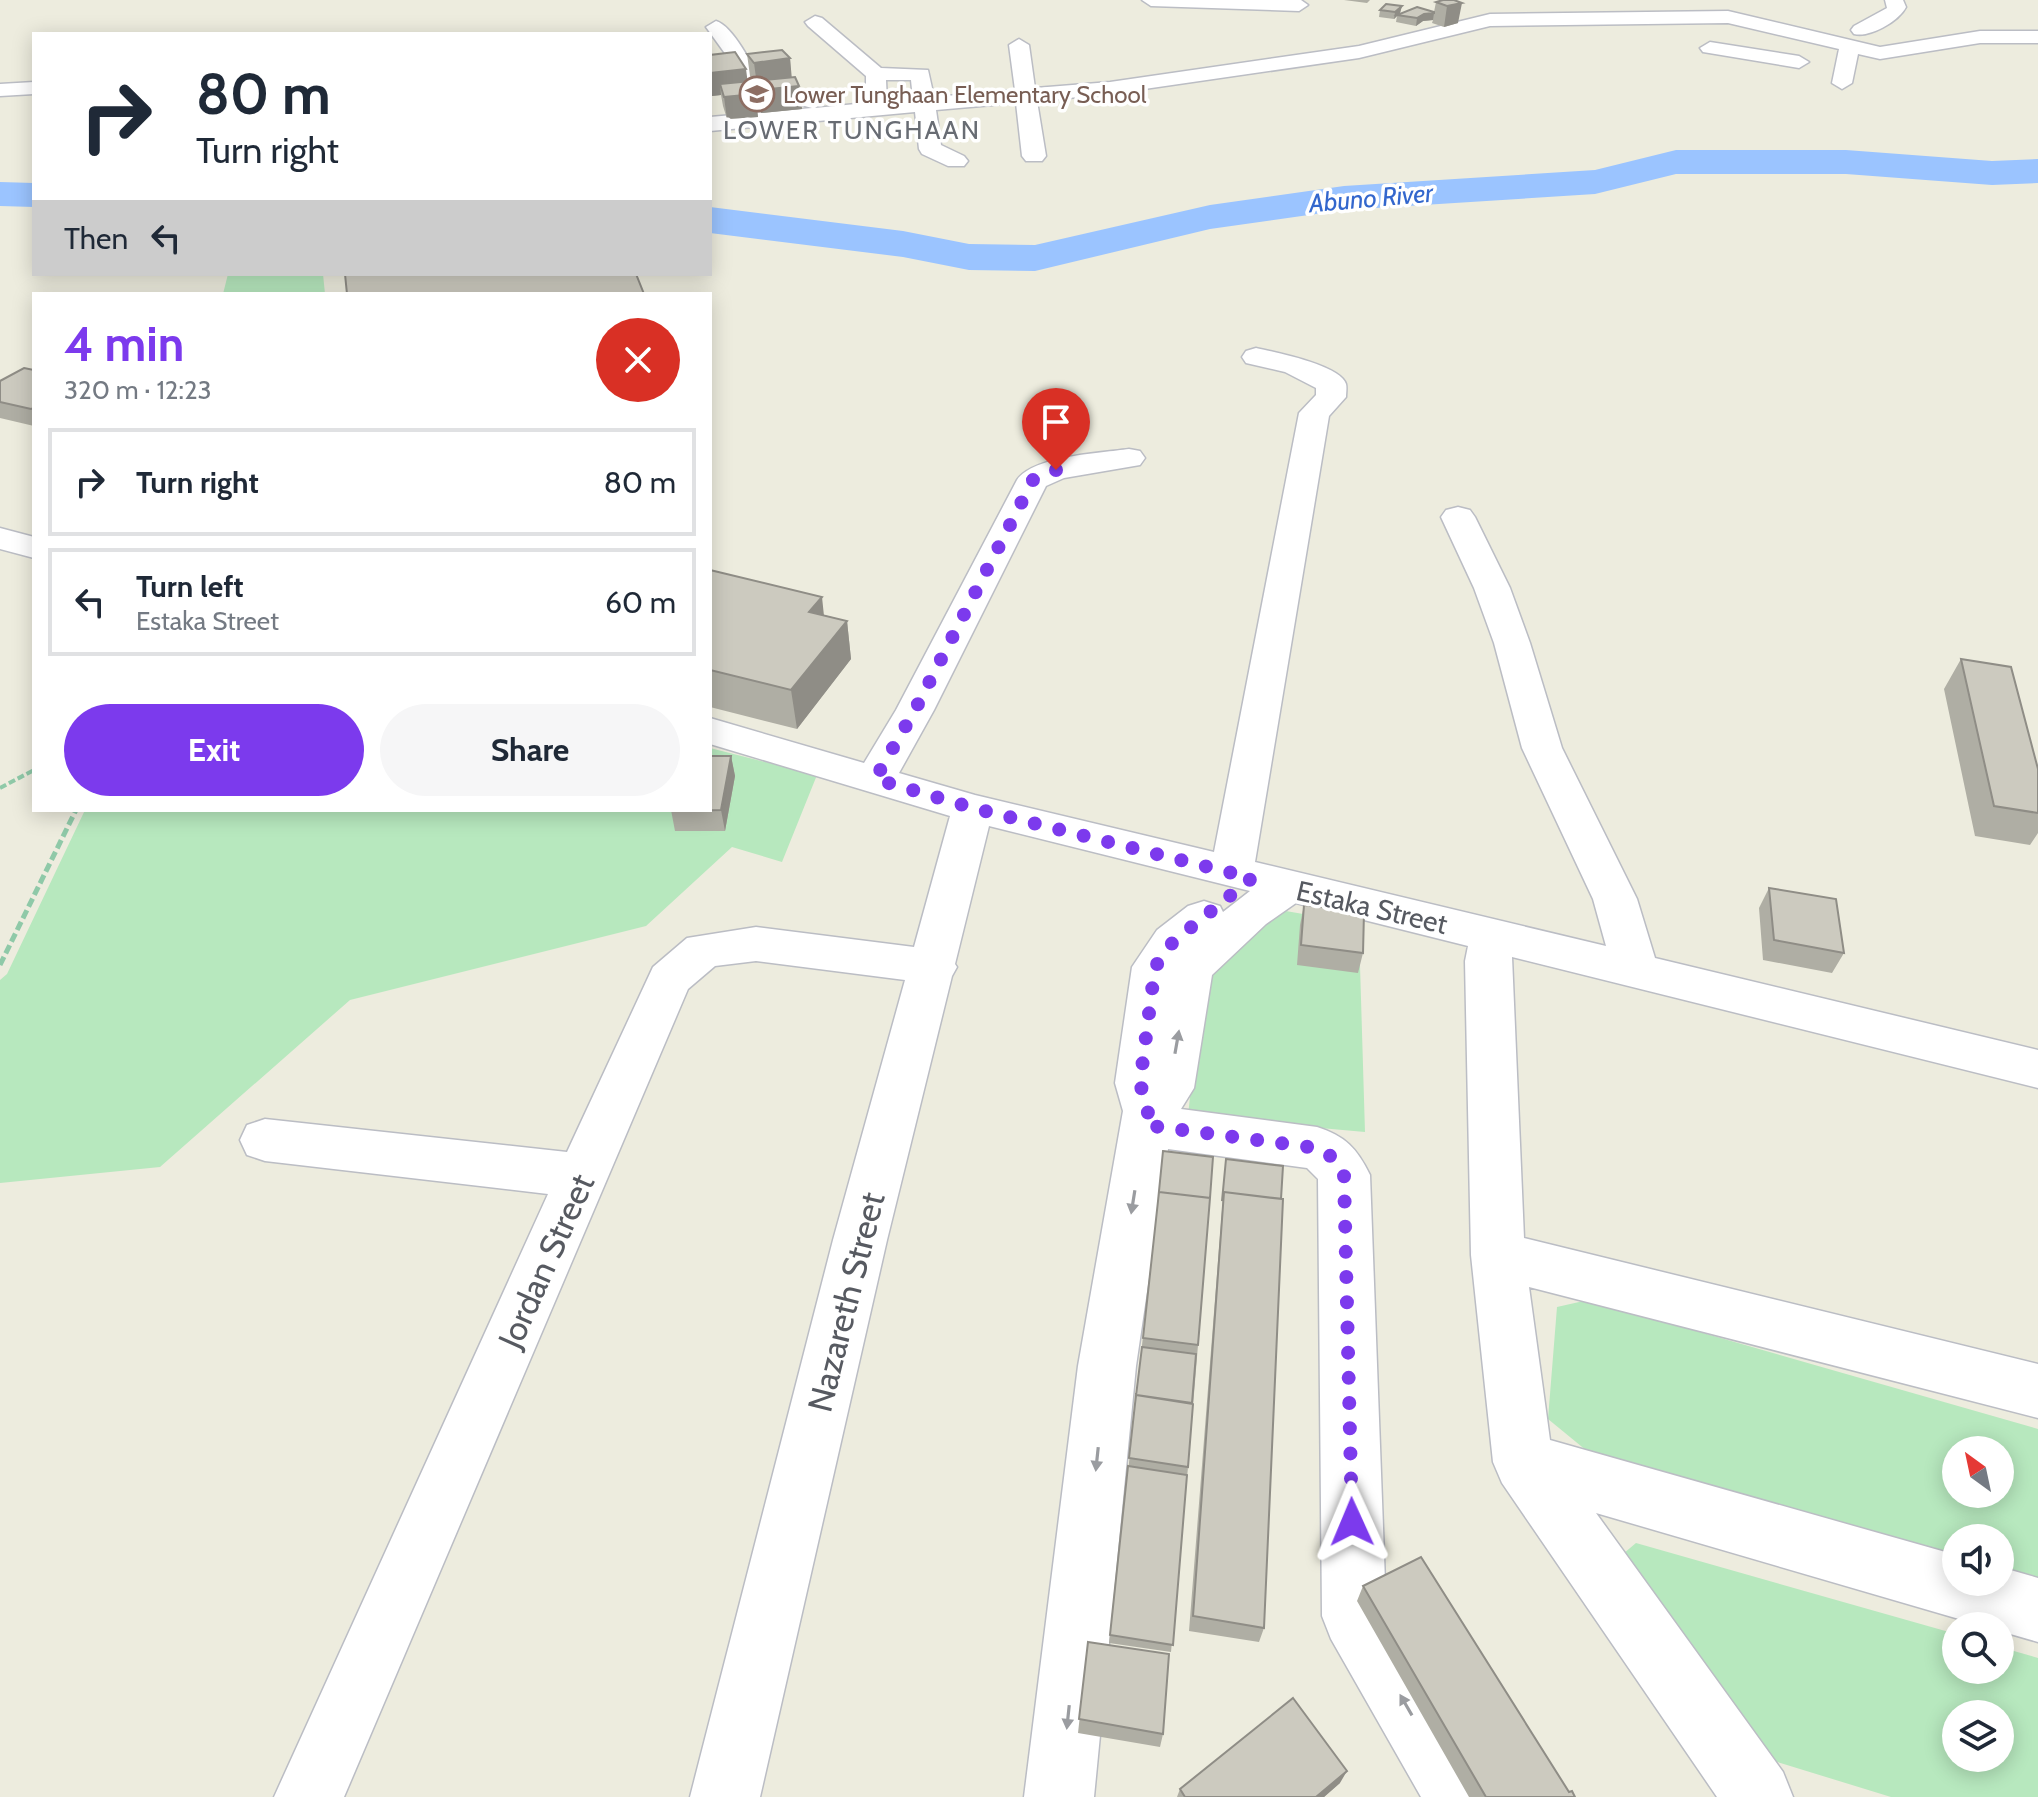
<!DOCTYPE html>
<meta charset="utf-8">
<style>
:root{--surface:#fff;--page:#f6f6f7;--text:#1f2937;--muted:#747a83;--line:#e0e1e3;--accent:#7c3aed}
body{margin:0;font-family:Cabin,sans-serif;background:var(--page);color:var(--text);height:100vh;display:flex;flex-direction:column;font-size:30px;white-space:nowrap}
*{box-sizing:border-box;margin:0}
p{font-size:26px;color:var(--muted)}
.icon{flex:none;width:44px;height:44px;fill:none;stroke:currentColor;stroke-width:2;stroke-linecap:round;stroke-linejoin:round}
.map{position:relative;flex:1;overflow:hidden}
.drawer{position:absolute;left:32px;top:292px;width:680px;height:520px;display:flex;flex-direction:column;background:var(--surface);border-radius:0px;box-shadow:0 4px 20px #0003}
.drawer>*{flex:none}
.guide{position:absolute;left:32px;top:32px;width:680px;height:244px;border-radius:0px;box-shadow:0 4px 20px #0003;background:#fff;color:var(--text);overflow:hidden}
.needle{width:52px;rotate:327deg}
.controls{position:absolute;left:1942px;top:1436px;display:grid;gap:16px}
.controls a{display:grid;place-items:center;width:72px;height:72px;border-radius:50%;background:var(--surface);box-shadow:0 4px 20px #0003;font-size:40px}
.pin{position:absolute;display:grid;place-items:center;width:68px;height:68px;color:#fff;margin:-82px -34px;border-radius:50% 50% 50% 0;rotate:-45deg;box-shadow:0 0 8px #0007}
.pin .icon{rotate:45deg}
.me{position:absolute;width:88px;margin:-44px;rotate:359deg;stroke-linejoin:round;filter:drop-shadow(0 0 6px #0008)}
.turn{display:flex;align-items:center;gap:28px;height:168px;padding:0 32px;font-size:36px}
.turn .icon{width:104px;height:104px;stroke-width:2.5}
.turn b{display:block;font-size:56px;line-height:68px}
.then{display:flex;align-items:center;height:76px;padding:0 32px;background:#0003;gap:16px;font-size:30px}
.round{display:grid;place-items:center;flex:none;width:84px;height:84px;border-radius:42px;background:var(--page)}
.summary{display:flex;align-items:center;justify-content:space-between;height:136px;padding:0 32px}
h1{font-size:48px;font-weight:700;line-height:60px;color:var(--accent)}
.button{display:flex;gap:16px;margin-top:auto;padding:16px 32px}
.button a{flex:1;height:92px;border-radius:48px;background:var(--accent);color:#fff;font-size:32px;font-weight:700;line-height:92px;text-align:center}
.button a+a{background:var(--page);color:var(--text)}
ul{padding:0;list-style:none}
li{display:flex;align-items:center;gap:24px;height:108px;margin:0 16px 12px;padding:0 16px;border:4px solid var(--line);border-radius:0px}
li div{flex:1}
li b{display:block;font-size:30px}
li em{font-style:normal}
.map>svg:first-child{display:block}
.green{fill:#b7e8be;fill-rule:evenodd}
.lines{fill:none;stroke-linecap:round;stroke-linejoin:round}
.river{fill:#9bc4ff;fill-rule:evenodd}
.minor-casing{stroke:#bbbdc4;stroke-width:3}
.path-far1{stroke:#8fc9a8;stroke-width:4;stroke-dasharray:7 3;stroke-linecap:butt}
.path{stroke:#8fc9a8;stroke-width:5;stroke-dasharray:9 4;stroke-linecap:butt}
.minor{fill:#fff;fill-rule:evenodd}
.wall{fill:#afaea4}
.shaded-wall{fill:#8f8d86}
.building{fill:#cccabf;stroke:#8f8d86;stroke-width:2}
.oneway{fill:#9a9ca0}
.route{stroke:#7c3aed;stroke-width:14;stroke-dasharray:0 25.2}
.labels{text-anchor:middle;dominant-baseline:central;stroke-width:7;stroke-linejoin:round;paint-order:stroke}
.far-education-label{font-size:24px;fill:#785e54;stroke:#fff;text-anchor:start}
.far-neighbourhood-label{font-size:26px;letter-spacing:2px;fill:#686c73;stroke:#fff}
.far-water-label{font-size:26px;font-style:italic;fill:#3367cd;stroke:#fff}
.street-label{font-size:28px;fill:#575a61;stroke:#fff}
.near-street-label{font-size:34px;fill:#575a61;stroke:#fff}
</style>
<div class="map">
<svg width="2038" height="1797" viewBox="0 0 2038 1797">
<rect width="100%" height="100%" fill="#edecde"/>
<!-- green -->
<path class="green" d="M228 274H323L325 294H223Z
M710 748 817 775 782 862 732 847 646 926 350 1000 160 1167 0 1183V980L7 974 85 810H710Z
M1280 910 1355 923 1359 932 1365 1132 1188 1116 1203 972Z
M1588 1300 2038 1429V1592L2000 1579V1538H1956V1565L1587 1451 1548 1419 1557 1307ZM1956 1450H2000V1494H1956Z
M1636 1543 1956 1634V1670H2000V1647L2038 1658V1797H1891L1761 1757 1617 1559ZM1956 1714H2000V1758H1956Z"/>
<g class="lines">
<!-- river -->
<path class="river" d="M1676 150H1846L1992 161 2038 159V183L1992 185 1846 174H1676L1595 194 1344 210 1210 229 1035 271 969 270 903 257 710 233V207L903 231 969 244 1035 245 1210 205 1344 186 1595 170Z
M0 182 34 183V207L0 206Z"/>
<!-- minor casing -->
<g class="minor-casing">
<path id="minor" d="M1142 0H1301L1308 5 1299 11 1151 6Z
M1885 0H1903L1906 7C1899 21 1870 38 1854 34L1851 30 1854 26 1887 8Z
M1728 11 1880 47 1980 31H2038V43H1980L1880 59 1858 54 1852 83 1842 89 1832 83 1839 49 1728 23 1490 26 1359 58 1110 94 1037 101 1046 156 1042 161H1026L1022 156 1016 103 936 110 941 145 964 156 968 161 964 166H948L922 154 919 149 915 112 710 131V117L812 108 746 90 729 59 706 27 716 21C733 26 753 66 761 82L821 97 824 102 815 108 866 103V76L808 26 805 22 815 16 822 18 881 68 928 70 934 97 1015 90 1009 45 1019 39 1029 45 1035 88 1110 82 1359 46 1490 14ZM886 80H911L913 99 887 102Z
M1710 42 1799 56 1809 62 1799 68 1703 52 1700 48Z
M34 82V94L0 96V84Z
M1256 348C1274 352 1340 365 1346 384 1347 388 1346 393 1346 397L1329 416 1255 862 1606 946 1593 899 1522 748 1494 643 1474 588 1441 517 1446 510 1458 507 1470 510 1475 517 1510 588 1530 643 1562 748 1637 899 1655 958 2038 1050V1088L1512 957 1524 1238 2038 1364V1418L1529 1287 1550 1440 1956 1555V1582H2000V1567L2038 1578V1642L2000 1631V1626H1983L1596 1513 1783 1772 1793 1797H1717L1502 1483 1493 1462 1471 1255 1465 961 1468 946 1296 903 1266 924 1212 975 1194 1088 1181 1109 1317 1127C1345 1136 1357 1148 1370 1175L1386 1609 1484 1772 1494 1797H1421L1331 1639 1322 1616 1318 1179 1307 1168 1168 1149 1136 1366 1094 1797H1024L1078 1366 1123 1111 1115 1083 1132 967 1157 930 1188 906 1204 901 1220 906 1223 912 1250 891 989 826 955 964 957 967 952 976 887 1240 760 1797H690L833 1240 905 980 756 961 715 966 688 989 344 1797H274L548 1194 265 1161 247 1155 240 1140 247 1125 265 1119 567 1152 653 967 687 938 756 927 914 947 950 816 710 744V718L864 763 896 710 1017 480C1033 456 1101 453 1129 449L1140 451 1145 458 1140 465 1064 478 1046 486 934 710 899 773 975 795 1214 852 1299 413 1316 395V388L1285 372 1246 363 1242 357 1246 351Z
M0 528 34 537V558L0 549Z"/>
</g>
<!-- path-far1 -->
<path class="path-far1" d="M0 788 34 770"/>
<!-- path -->
<path class="path" d="M0 965 76 810"/>
<!-- minor -->
<use href="#minor" class="minor"/>
</g>
<!-- wall -->
<path class="wall" d="M1344 0H1370L1367 3Z
M1443 0 1458 23 1444 27 1432 23 1433 20 1423 21 1416 26 1396 22 1397 16 1394 19 1379 17 1380 10 1402 6 1400 13 1399 15 1434 12 1436 2Z
M747 54 790 58 791 78 799 86 802 109 761 113 757 103 755 83 750 76Z
M710 55 748 81 755 94 758 117 727 119 723 106 721 95 712 96 710 93Z
M34 370V426L0 418V381Z
M710 570 824 615 847 621 851 659 797 729 710 707Z
M1961 659 2038 769V833L2030 845 1975 836 1944 689Z
M731 756 735 776 725 831H675L671 810Z
M1769 888 1844 953 1832 973 1763 960 1759 908Z
M1304 905 1363 953 1358 973 1297 965 1300 925Z
M1226 1159 1264 1628 1259 1642 1189 1631Z
M1157 1210 1198 1345 1188 1467 1171 1652 1109 1643Z
M1363 1586 1569 1792 1575 1797H1469L1357 1601Z
M1088 1642 1163 1734 1160 1747 1078 1733Z
M1340 1783 1324 1797H1177L1180 1789Z"/>
<!-- shaded-wall -->
<path class="shaded-wall" d="M1462 3 1458 23 1444 27 1447 6Z
M1402 6 1400 13 1394 19 1395 12Z
M1434 13 1433 20 1423 21 1416 26 1417 18 1424 14Z
M790 58 792 80 757 85 754 63Z
M746 69 749 92 720 84 721 95 712 96 710 73Z
M799 86 802 109 761 113 759 90Z
M755 94 758 117 727 119 724 97Z
M822 597 826 635 809 612Z
M847 621 851 659 797 729 791 690Z
M731 756 735 776 725 831 721 810Z
M1347 1771 1340 1783 1324 1797H1316Z"/>
<!-- building -->
<path class="building" d="M1443 0H1454L1462 3 1447 6 1436 2Z
M1386 4 1402 6 1395 12 1380 10Z
M1417 7 1434 12V13L1424 14 1417 18 1397 15Z
M782 50 790 58 754 63 747 54Z
M735 52 746 69 710 73V55Z
M795 77 799 86 759 90 755 81Z
M751 81 755 94 724 97 720 84Z
M345 274H636L644 294H347Z
M24 368 34 370V408L31 409 0 402V381Z
M710 570 822 597 809 612 847 621 791 690 710 670Z
M1961 659 2011 667 2038 769V813L1994 806Z
M710 756H731L721 810 670 811 710 810Z
M1769 888 1836 899 1844 953 1774 940Z
M1304 905 1364 912 1363 953 1301 945Z
M1163 1151 1213 1157 1210 1198 1159 1192 1158 1201Z
M1226 1159 1283 1166 1281 1199 1224 1192 1222 1201Z
M1159 1192 1210 1198 1198 1345 1143 1338Z
M1224 1192 1283 1199 1264 1628 1193 1616Z
M1142 1347 1196 1354 1192 1403 1136 1395 1135 1404Z
M1136 1395 1193 1404 1188 1467 1129 1458Z
M1128 1466 1187 1475 1173 1645 1110 1635Z
M1421 1557 1569 1792 1572 1791 1575 1797H1486L1363 1586Z
M1088 1642 1169 1654 1163 1734 1079 1719Z
M1293 1698 1347 1771 1316 1797H1185L1180 1789Z"/>
<!-- one-way arrows -->
<defs><path id="oneway-solid" d="M-6-.8H1V-3.2L6.5 0L1 3.2V.8H-6Z" transform="scale(2)"/></defs>
<g class="oneway">
<use href="#oneway-solid" transform="translate(1177 1042) rotate(-80)"/>
<use href="#oneway-solid" transform="translate(1133 1202) rotate(99)"/>
<use href="#oneway-solid" transform="translate(1097 1459) rotate(96)"/>
<use href="#oneway-solid" transform="translate(1406 1705) rotate(-120)"/>
<use href="#oneway-solid" transform="translate(1068 1717) rotate(96)"/>
</g>
<g class="lines">
<!-- route -->
<path class="route" d="M1056 470 1033 480 915 710 875 779 973 808 1252 878 1173 942 1155 967 1140 1083 1148 1112 1145 1125 1317 1148 1332 1157 1344 1175 1352 1522"/>
</g>
<!-- icons -->
<defs>
<g id="school-ring" transform="scale(1.8)"><circle r="9.5" fill="#fff" stroke="#8d6e63" stroke-width="1.5"/><path d="M0-5L7-2L0 1L-7-2ZM-4 1L0 2.5L4 1V4Q0 6-4 4Z" fill="#8d6e63"/></g>
</defs>
<g fill-rule="evenodd">
<use href="#school-ring" x="757" y="94"/>
</g>
<g class="labels">
<!-- far-education labels -->
<g class="far-education-label">
<text x="783" y="94">Lower Tunghaan Elementary School</text>
</g>
<!-- far-neighbourhood labels -->
<g class="far-neighbourhood-label">
<text x="852" y="130">LOWER TUNGHAAN</text>
</g>
<!-- far-water labels -->
<g class="far-water-label">
<text transform="translate(1371 198) rotate(-5)">Abuno River</text>
</g>
<!-- street labels -->
<g class="street-label">
<text transform="translate(1372 907) rotate(13)">Estaka Street</text>
</g>
<!-- near-street labels -->
<g class="near-street-label">
<text transform="translate(546 1261) rotate(-66)">Jordan Street</text>
<text transform="translate(846 1302) rotate(-76)">Nazareth Street</text>
</g>
</g>
</svg>
<div class="controls">
<a><svg class="needle" viewBox="-14 -14 28 28"><path d="M0-13l5 13h-10z" fill="#e53935"/><path d="M0 13l5-13h-10z" fill="#747a83"/></svg></a>
<a><svg class="icon" aria-label="sound" viewBox="0 0 24 24"><path d="M4 9h4l5-4v14l-5-4H4zM17 9q2 3 0 6"/></svg></a>
<a><svg class="icon" aria-label="search" viewBox="0 0 24 24"><circle cx="10" cy="10" r="6"/><path d="M15 15l6 6"/></svg></a>
<a><svg class="icon" aria-label="layers" viewBox="0 0 24 24"><path d="M12 4l9 5-9 5-9-5zM3 14l9 5 9-5"/></svg></a>
</div>
<div class="pin" style="left:1056px;top:470px;background:#d93025"><svg class="icon" aria-label="arrive" viewBox="0 0 24 24"><path d="M6 21V4h12l-3 4 3 4H6"/></svg></div>
<svg class="me" style="left:1352px;top:1522px" viewBox="-20 -20 40 40"><path d="M0-17L14 15 0 8-14 15z" fill="#7c3aed" stroke="#fff" stroke-width="4"/></svg>
<div class="guide">
<div class="turn"><svg class="icon" aria-label="right" viewBox="0 0 24 24"><path d="M7 20v-9h11M14 6l5 5-5 5"/></svg><div><b>80 m</b>Turn right</div></div>
<div class="then">Then<svg class="icon" aria-label="left" viewBox="0 0 24 24"><path d="M17 20v-9H6M10 6l-5 5 5 5"/></svg></div>
</div>
<section class="drawer">
<div class="summary"><div><h1>4 min</h1><p>320 m · 12:23</p></div><a class="round" style="background:#d93025;color:#fff"><svg class="icon" aria-label="close" viewBox="0 0 24 24"><path d="M6 6l12 12M18 6L6 18"/></svg></a></div>
<ul>
<li><svg class="icon" aria-label="right" viewBox="0 0 24 24"><path d="M7 20v-9h11M14 6l5 5-5 5"/></svg><div><b>Turn right</b></div><em>80 m</em></li>
<li><svg class="icon" aria-label="left" viewBox="0 0 24 24"><path d="M17 20v-9H6M10 6l-5 5 5 5"/></svg><div><b>Turn left</b><p>Estaka Street</p></div><em>60 m</em></li>
</ul>
<div class="button"><a>Exit</a><a>Share</a></div>
</section>
</div>
